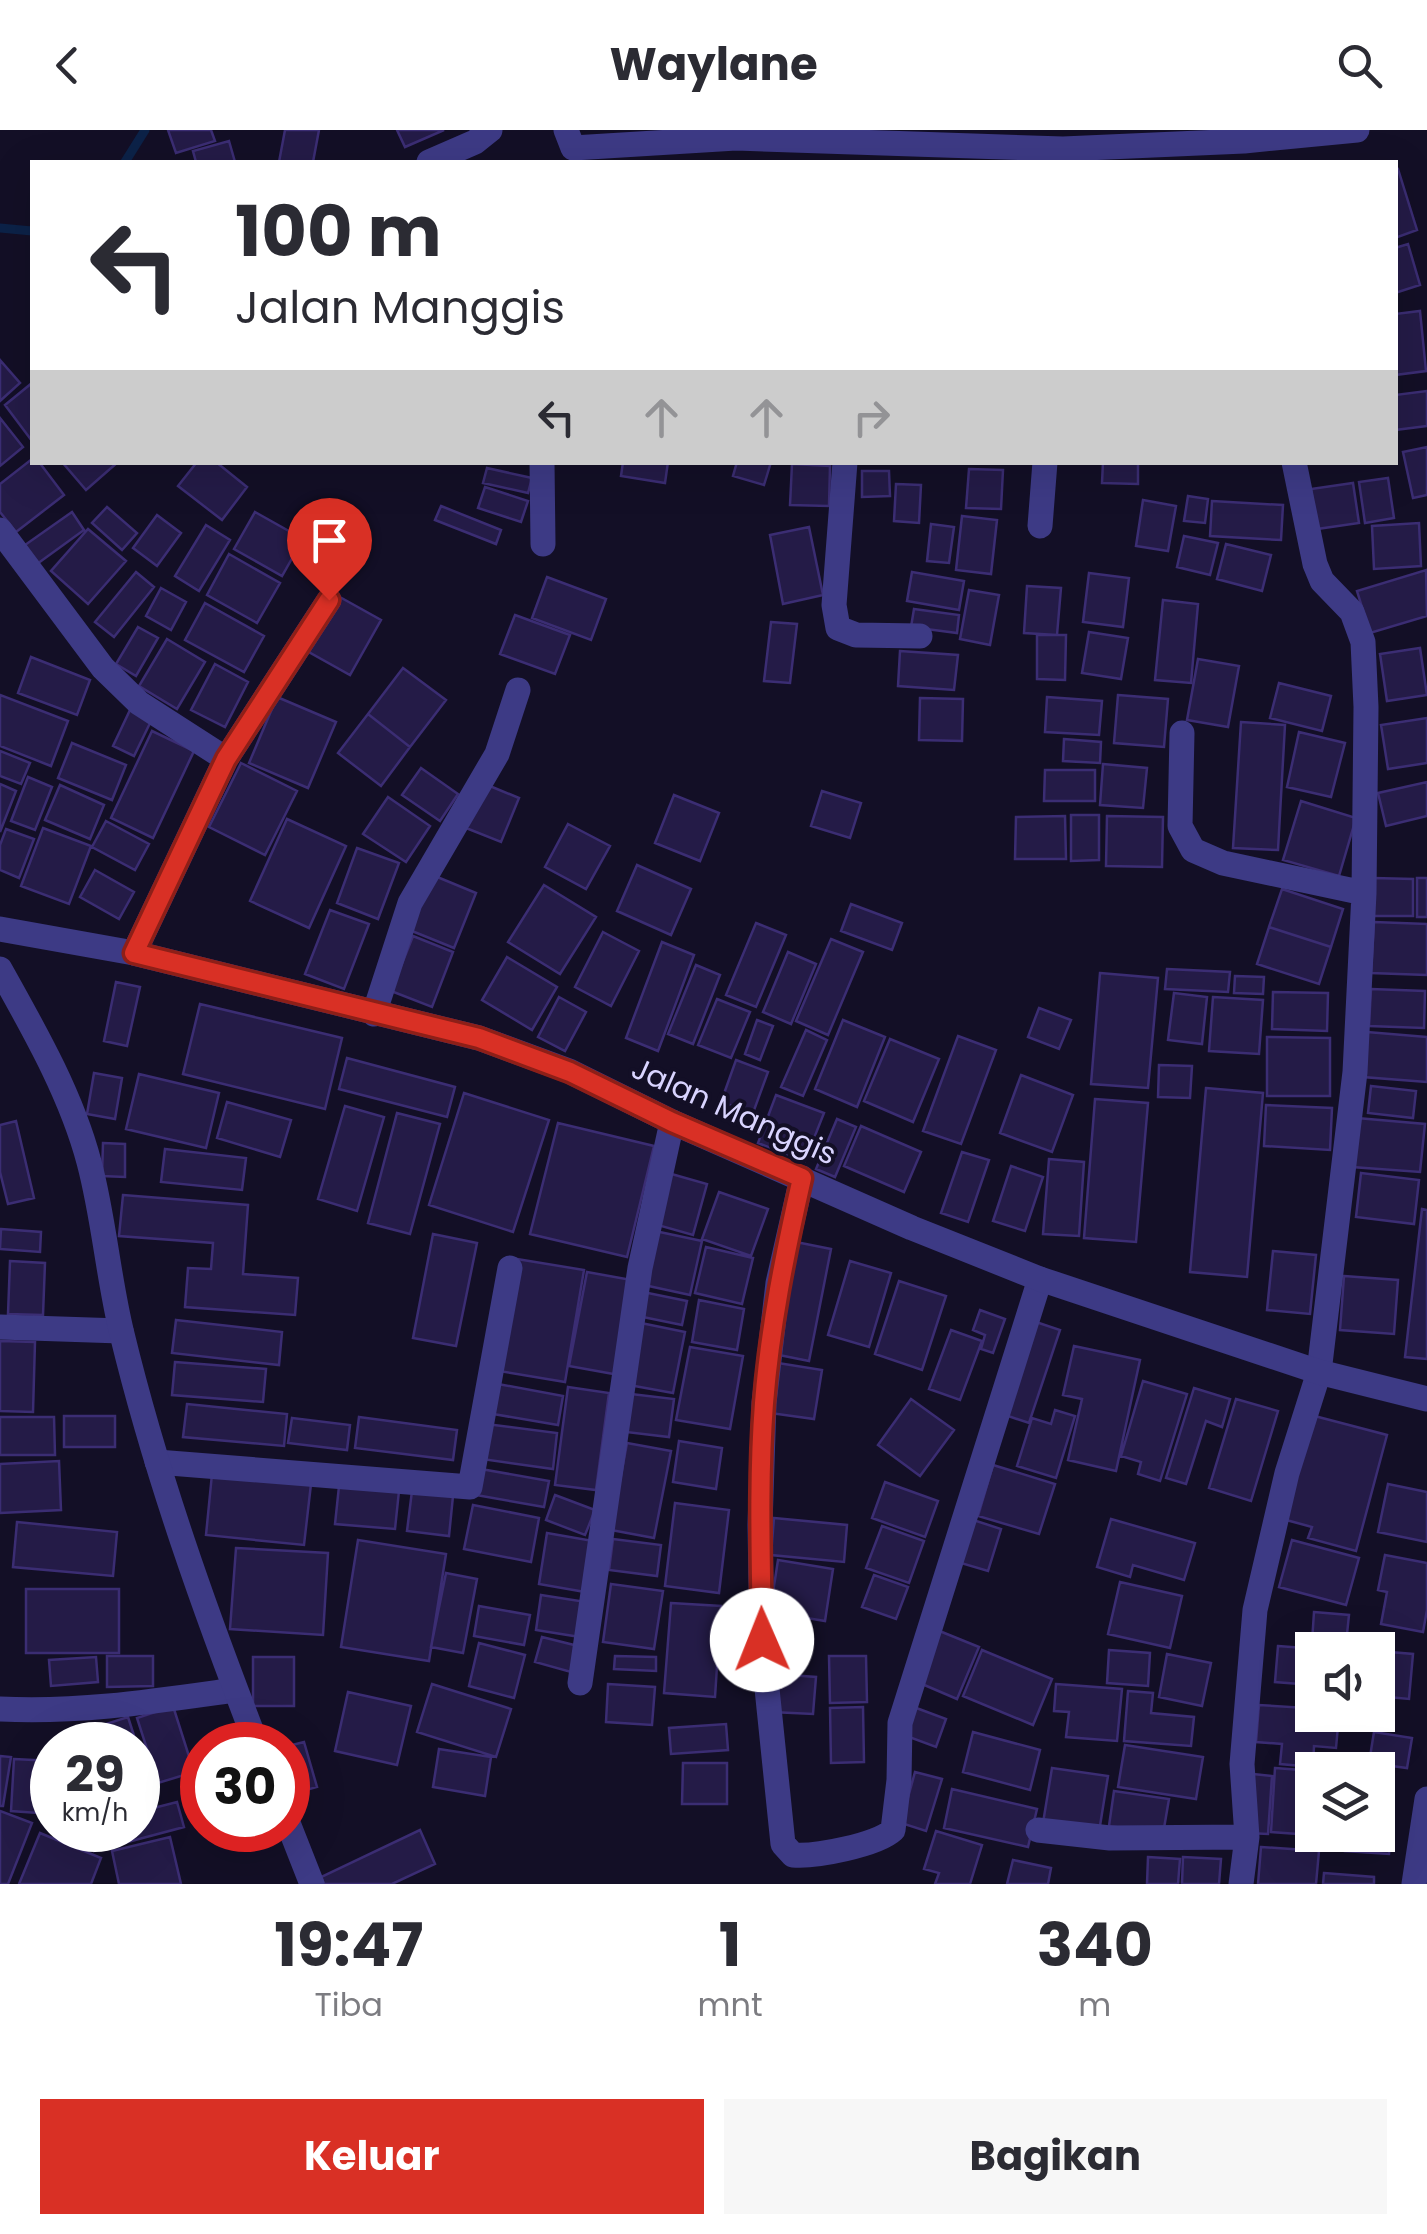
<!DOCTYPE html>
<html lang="id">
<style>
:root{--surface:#fff;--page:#f7f7f7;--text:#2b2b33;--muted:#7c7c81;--accent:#d93025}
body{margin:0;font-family:Poppins,sans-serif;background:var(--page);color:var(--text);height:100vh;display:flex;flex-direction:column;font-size:38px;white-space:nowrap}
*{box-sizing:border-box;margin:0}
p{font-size:32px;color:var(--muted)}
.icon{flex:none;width:55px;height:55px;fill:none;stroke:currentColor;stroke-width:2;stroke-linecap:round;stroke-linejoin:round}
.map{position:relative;height:1754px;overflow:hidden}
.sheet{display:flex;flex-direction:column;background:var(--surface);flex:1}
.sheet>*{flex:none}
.top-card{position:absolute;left:30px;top:30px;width:1368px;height:305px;border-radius:0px;box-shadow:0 10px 40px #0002;background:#fff;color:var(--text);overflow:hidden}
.fabs{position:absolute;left:1295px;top:1502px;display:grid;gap:20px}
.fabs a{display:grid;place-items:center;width:100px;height:100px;border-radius:0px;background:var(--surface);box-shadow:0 10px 40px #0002;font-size:50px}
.speed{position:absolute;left:30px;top:1592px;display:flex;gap:20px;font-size:50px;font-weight:700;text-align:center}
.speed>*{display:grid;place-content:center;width:130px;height:130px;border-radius:50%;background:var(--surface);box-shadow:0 10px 40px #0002;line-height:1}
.speed small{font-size:25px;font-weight:400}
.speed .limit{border:15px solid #d22;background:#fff;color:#111}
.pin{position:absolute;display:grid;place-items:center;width:85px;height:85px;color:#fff;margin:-102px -42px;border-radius:50% 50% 50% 0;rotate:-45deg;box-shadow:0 0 10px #0007}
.pin .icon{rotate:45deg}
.me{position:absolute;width:110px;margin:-55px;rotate:359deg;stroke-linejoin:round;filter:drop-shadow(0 0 8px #0008)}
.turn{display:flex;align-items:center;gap:35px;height:210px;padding:0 40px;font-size:45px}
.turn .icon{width:130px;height:130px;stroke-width:2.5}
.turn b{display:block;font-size:70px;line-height:85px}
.lanes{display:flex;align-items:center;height:95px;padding:0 40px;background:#0003;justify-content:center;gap:50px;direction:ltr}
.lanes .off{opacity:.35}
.eta{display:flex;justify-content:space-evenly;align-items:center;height:170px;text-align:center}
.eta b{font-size:60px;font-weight:700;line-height:70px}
.action{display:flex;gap:20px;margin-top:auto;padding:20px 40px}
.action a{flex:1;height:115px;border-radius:0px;background:var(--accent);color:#fff;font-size:40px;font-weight:700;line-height:115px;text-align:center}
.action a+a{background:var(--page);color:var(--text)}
header{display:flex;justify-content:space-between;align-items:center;height:130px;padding:0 40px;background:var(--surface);font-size:45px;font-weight:700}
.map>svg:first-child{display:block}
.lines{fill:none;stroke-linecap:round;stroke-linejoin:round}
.stream{stroke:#0c2248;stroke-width:9}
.building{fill:#241b47;stroke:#3b2d73;stroke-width:2.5}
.minor{stroke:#3d3a85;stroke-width:25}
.tertiary{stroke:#3d3a85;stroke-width:25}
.route-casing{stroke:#8d1f18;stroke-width:25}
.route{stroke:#d93025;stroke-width:18}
.labels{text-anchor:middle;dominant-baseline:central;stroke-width:8;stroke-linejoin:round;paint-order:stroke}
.street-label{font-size:30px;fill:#d9d4ff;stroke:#130f26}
</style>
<header><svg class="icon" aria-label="back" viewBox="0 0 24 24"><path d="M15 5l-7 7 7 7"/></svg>Waylane<svg class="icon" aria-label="search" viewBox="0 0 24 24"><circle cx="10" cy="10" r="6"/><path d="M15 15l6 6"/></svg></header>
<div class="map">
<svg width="1427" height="1754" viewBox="0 0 1427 1754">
<rect width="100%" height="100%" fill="#130f26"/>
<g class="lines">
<!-- stream -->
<path class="stream" d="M125 32 145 0
M0 98 32 101"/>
</g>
<!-- building -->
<path class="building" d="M168 0H211L215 11 176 23Z
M285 0H319L313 32H279Z
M397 0H444L405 17Z
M229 11 235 32H196L193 21Z
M1398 39 1417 100 1395 108V40Z
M1408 114 1420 155 1395 163V118Z
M1420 181 1426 241 1395 245V184Z
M0 230 20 253 0 271Z
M32 253V311L5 275Z
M1427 261V296L1395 300V265Z
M0 288 23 317 0 336Z
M1427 317V365L1413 368 1403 322Z
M32 329V332H39L64 365 16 402 0 382V354Z
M62 332H118L86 360Z
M197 332H216L247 357 222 390 178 356Z
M623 332H668L665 353 621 346Z
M737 332H771L764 355 733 346Z
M1103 332H1138V354L1102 353Z
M792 334 830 336 829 376 790 375Z
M487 338 532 348 528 363 483 353Z
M969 339 1003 340 1001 379 966 378Z
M862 341H889L890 366 862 367Z
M1388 348 1394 388 1365 393 1359 352Z
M1353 353 1359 393 1317 399 1311 359Z
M896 354 921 355 919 393 894 391Z
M485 357 528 371 521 392 478 378Z
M1188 366 1208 369 1205 393 1184 391Z
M1143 370 1176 376 1168 421 1136 416Z
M1212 371 1283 375 1281 410 1210 406Z
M441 376 501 400 496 414 435 390Z
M107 377 137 403 122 420 92 393Z
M72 382 84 400 37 434 25 415Z
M255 382 303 409 282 446 234 419Z
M157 385 181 403 157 436 133 418Z
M962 386 997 390 991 444 956 440Z
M1419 393 1421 436 1374 439 1372 396Z
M931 394 954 397 949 433 927 431Z
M206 395 230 410 199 461 175 446Z
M809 397 823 465 783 474 770 405Z
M88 399 126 431 88 474 51 441Z
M1184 406 1218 413 1210 445 1177 437Z
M1226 414 1271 425 1262 461 1217 449Z
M229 424 280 453 257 493 207 465Z
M1426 440 1427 486 1370 503 1357 461Z
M136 442 154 457 114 507 95 492Z
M912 442 964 451 959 480 907 471Z
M1089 443 1129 448 1123 497 1083 492Z
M547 447 606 469 591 510 532 488Z
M1027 456 1061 458 1057 505 1024 503Z
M161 458 186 472 171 500 146 486Z
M969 460 999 465 990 515 960 509Z
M338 466 381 490 350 545 307 521Z
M1163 470 1198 474 1191 553 1155 550Z
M205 473 264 506 244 542 185 510Z
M914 479 959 485 957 503 911 497Z
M515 485 570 505 555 544 500 524Z
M771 492 797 494 790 553 764 551Z
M138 497 158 508 136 546 116 534Z
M1089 502 1128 508 1121 549 1082 543Z
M1037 505H1066L1065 550 1037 549Z
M167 509 205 532 177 579 139 556Z
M1420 518 1427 565 1387 571 1380 524Z
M900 521 958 525 954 560 898 556Z
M31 527 90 550 77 585 18 563Z
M1198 529 1239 536 1228 597 1187 590Z
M215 534 248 552 225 597 191 580Z
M403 538 446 570 410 617 368 584Z
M1279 553 1331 566 1322 601 1270 588Z
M0 565 68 591 51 636 0 616Z
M1118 565 1168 569 1164 617 1114 613Z
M277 567 336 592 308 658 249 633Z
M1047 567 1102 571 1099 605 1045 602Z
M920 568 963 569 962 611 919 610Z
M130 580 151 591 134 626 113 616Z
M368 584 410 617 381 656 338 623Z
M1427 588V633L1388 639 1381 595Z
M1241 592 1285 595 1278 720 1233 718Z
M152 601 194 621 153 708 111 688Z
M1299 602 1345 613 1331 667 1287 657Z
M1064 609 1101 612 1100 633 1063 631Z
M72 613 126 635 112 670 58 648Z
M0 621 30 633 21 654 0 646Z
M241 633 297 661 265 725 209 697Z
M1103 634 1147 638 1143 678 1100 675Z
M421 638 458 664 440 691 402 665Z
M1045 640H1095V671H1044Z
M28 647 52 657 35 700 11 691Z
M1427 652V686L1386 696 1378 663Z
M0 654 16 661 0 702Z
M485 654 519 668 501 712 466 698Z
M60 655 104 675 90 709 45 690Z
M822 661 861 673 850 708 811 696Z
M674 665 719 683 700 731 655 713Z
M388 667 430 696 406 732 363 704Z
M1301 671 1356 688 1339 746 1283 730Z
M1071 685H1099V730L1071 731Z
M1065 686 1066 729H1015L1016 687Z
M1107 686 1163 687 1162 737 1106 736Z
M287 689 346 716 309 798 250 771Z
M106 691 149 714 135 740 92 717Z
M568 694 610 716 586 759 545 737Z
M43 698 91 716 69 774 21 756Z
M6 699 34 709 19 748 0 740V715Z
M357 718 399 733 378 789 337 773Z
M637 735 691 759 671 805 617 781Z
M95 740 134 762 119 789 80 767Z
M430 744 476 763 454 818 407 799Z
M1373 748 1413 749V786H1373Z
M1417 748H1427V787H1417Z
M544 755 596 787 560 844 508 812Z
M1282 759 1343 779 1331 817 1269 797Z
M851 774 902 793 892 820 841 801Z
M330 780 369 794 344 859 305 844Z
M1374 792 1427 794V845L1371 843Z
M756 793 786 805 756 877 726 865Z
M1269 797 1331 817 1319 854 1257 834Z
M603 802 639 821 611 876 575 857Z
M413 806 453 822 432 877 391 861Z
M831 809 863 822 828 905 796 891Z
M662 812 694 825 658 921 626 908Z
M788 822 816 834 791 894 763 882Z
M507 827 557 857 532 900 482 870Z
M696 835 720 845 693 914 668 904Z
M1167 839 1230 842 1228 862 1165 859Z
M1100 843 1158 848 1148 958 1091 954Z
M1235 846 1264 847 1263 864 1234 863Z
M116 852 140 857 127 916 104 911Z
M1371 859 1425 861 1424 898 1369 896Z
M1273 862 1328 863 1327 901 1272 899Z
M1174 863 1207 867 1202 914 1168 910Z
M559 867 586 882 565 921 538 907Z
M1213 867 1263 870 1259 924 1209 921Z
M717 869 750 882 731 928 698 915Z
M200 874 342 908 325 979 183 944Z
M1039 878 1071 890 1059 919 1028 907Z
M757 890 773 896 760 930 745 924Z
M843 890 885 907 857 977 815 959Z
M806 900 827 910 803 966 781 957Z
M1367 902 1427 907V952L1363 947Z
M958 906 996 920 961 1014 923 1001Z
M1267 907 1330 908V966H1267Z
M890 909 939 929 913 992 864 971Z
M347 928 455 957 447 987 339 959Z
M736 930 768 942 753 983 721 972Z
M1159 935 1192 936 1190 968 1158 967Z
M94 943 122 948 115 989 87 984Z
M139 944 219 963 206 1018 126 999Z
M1021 945 1073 965 1052 1022 1000 1003Z
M1371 956 1416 961 1413 988 1368 983Z
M1206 958 1263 963 1247 1147 1190 1142Z
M464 963 549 990 513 1102 429 1075Z
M776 965 824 983 805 1031 758 1013Z
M1095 969 1148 973 1136 1112 1084 1108Z
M227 972 291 990 280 1027 217 1008Z
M1266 975 1332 978 1330 1020 1264 1016Z
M345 976 384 987 357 1081 318 1069Z
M397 983 440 994 410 1104 368 1093Z
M1357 988 1425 994 1420 1042 1352 1037Z
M837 989 856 997 835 1047 816 1039Z
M16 991 34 1068 8 1074 0 1042V995Z
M558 993 654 1016 627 1127 530 1104Z
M861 996 921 1022 904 1062 844 1036Z
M103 1013 125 1014V1047L102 1046Z
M165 1019 246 1028 242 1060 161 1052Z
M962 1022 989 1030 968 1092 941 1083Z
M1049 1029 1084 1032 1079 1106 1043 1104Z
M1011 1036 1043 1047 1025 1101 993 1091Z
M668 1043 707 1054 693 1105 654 1094Z
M1361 1043 1419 1050 1414 1094 1356 1087Z
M719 1062 768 1079 751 1126 702 1109Z
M123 1065 248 1075 243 1144 298 1148 295 1185 185 1177 188 1138 211 1139 213 1113 119 1106Z
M1422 1079 1427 1080V1229L1405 1227Z
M1 1099 41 1102 40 1122 0 1119Z
M655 1101 702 1111 690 1165 644 1155Z
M433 1104 477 1113 456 1216 413 1208Z
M796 1112 831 1119 809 1231 774 1224Z
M706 1117 753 1128 742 1174 695 1163Z
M1273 1121 1316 1125 1310 1184 1267 1180Z
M517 1129 584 1140 565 1252 499 1241Z
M10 1131 45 1133 43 1185 8 1184Z
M850 1131 891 1143 869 1217 828 1205Z
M587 1142 637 1151 619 1245 569 1236Z
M1344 1146 1398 1150 1394 1204 1340 1200Z
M899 1151 946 1166 922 1240 875 1224Z
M643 1162 687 1171 682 1195 638 1186Z
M699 1170 744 1179 737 1220 692 1212Z
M980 1180 1005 1189 993 1223 981 1219 985 1205 973 1200Z
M176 1190 282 1202 279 1235 172 1223Z
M1033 1191 1060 1200 1029 1293 1002 1284Z
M641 1193 685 1202 673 1263 629 1255Z
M951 1200 982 1211 960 1270 929 1259Z
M0 1211 35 1212 33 1282 0 1281Z
M1074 1216 1140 1230 1116 1341 1068 1330 1082 1269 1063 1265Z
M690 1217 743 1226 730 1299 676 1290Z
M175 1232 266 1239 263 1272 172 1265Z
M778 1233 822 1240 814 1289 770 1283Z
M1143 1251 1187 1264 1160 1351 1138 1344 1141 1332 1121 1326Z
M498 1254 563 1266 558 1295 493 1284Z
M568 1257 609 1263 596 1360 555 1355Z
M1194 1258 1230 1269 1222 1297 1206 1291 1186 1354 1166 1348Z
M631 1264 674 1269 669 1307 626 1302Z
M911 1269 954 1300 920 1346 878 1315Z
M1236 1269 1278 1281 1251 1371 1209 1358Z
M187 1274 287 1284 284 1316 183 1307Z
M1055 1280 1075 1286 1056 1348 1017 1336 1032 1288 1051 1294Z
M1307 1284 1387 1305 1356 1421 1308 1408 1312 1397 1279 1388Z
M64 1286H115V1317H64Z
M0 1287H54L55 1325H0Z
M359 1287 457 1300 453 1330 355 1318Z
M292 1288 350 1295 347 1320 288 1313Z
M486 1294 557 1303 553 1339 482 1329Z
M679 1311 722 1318 716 1359 673 1352Z
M627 1313 671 1321 654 1408 611 1400Z
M59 1331 61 1380 0 1383V1334Z
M993 1335 1055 1354 1039 1404 978 1386Z
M481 1339 549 1351 544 1377 476 1365Z
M212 1344 311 1354 304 1415 206 1405Z
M885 1352 938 1371 925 1407 872 1388Z
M1388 1354 1427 1362V1412L1378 1402Z
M339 1356 399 1361 395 1399 335 1394Z
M412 1361 453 1366 449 1406 407 1401Z
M555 1365 595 1380 585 1405 546 1390Z
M675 1373 729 1380 719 1463 665 1456Z
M473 1375 539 1388 531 1432 464 1419Z
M774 1388 847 1395 844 1432 771 1425Z
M967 1388 1001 1399 988 1441 954 1431Z
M1111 1389 1195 1413 1184 1450 1133 1435 1130 1447 1097 1437Z
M17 1392 117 1402 113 1446 13 1437Z
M882 1396 924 1411 909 1453 866 1438Z
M547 1403 593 1411 585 1462 539 1454Z
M613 1409 661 1415 657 1446 609 1440Z
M358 1410 446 1424 429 1531 341 1517Z
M1292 1410 1359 1428 1346 1475 1279 1457Z
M236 1418 328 1423 323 1505 230 1499Z
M1385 1425 1427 1433V1480L1423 1502 1381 1494 1387 1462 1378 1460Z
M778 1430 833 1439 825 1491 770 1482Z
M446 1443 477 1449 463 1523 431 1517Z
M874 1445 908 1457 896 1489 862 1477Z
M1120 1452 1182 1466 1170 1518 1108 1504Z
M611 1454 663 1461 654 1519 603 1512Z
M26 1459H119V1523H26Z
M541 1465 586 1472 580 1507 536 1500Z
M671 1473 721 1476 715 1567 664 1563Z
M479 1476 530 1485 524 1515 474 1506Z
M1314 1482 1349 1485 1346 1514 1312 1512Z
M937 1500 979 1517 957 1569 915 1551Z
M542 1507 578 1516 571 1542 535 1532Z
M479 1513 525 1525 514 1568 469 1556Z
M1278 1516 1331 1520H1312V1555L1275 1552Z
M982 1520 1052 1549 1033 1595 963 1566Z
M1109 1520 1150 1523 1148 1556 1107 1553Z
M1378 1521 1413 1524 1409 1569 1378 1566Z
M1167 1524 1211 1533 1202 1576 1159 1567Z
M107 1526H153V1556L107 1557Z
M615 1526 656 1527V1541L614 1539Z
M829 1526H866L867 1572 830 1573Z
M96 1527 98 1552 51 1556 49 1530Z
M253 1527H294V1576H253Z
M775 1544 816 1547 813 1584 772 1582Z
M432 1554 511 1579 496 1627 417 1602Z
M608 1554 655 1557 652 1595 606 1592Z
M1056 1554 1122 1559 1117 1611 1066 1607 1069 1582 1054 1581Z
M1308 1556H1312V1585H1339L1336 1618 1314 1616 1313 1637 1280 1634 1282 1614 1256 1612 1259 1575 1306 1578Z
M1128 1561 1153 1563 1151 1583 1194 1587 1191 1616 1124 1611Z
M348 1562 411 1576 397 1635 335 1621Z
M173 1576 194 1642 158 1653 137 1588Z
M911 1576 946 1589 936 1617 901 1604Z
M863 1577 864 1632 831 1633 830 1578Z
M128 1587 137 1615H68L65 1607Z
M726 1594 728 1620 671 1624 669 1598Z
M973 1602 1040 1620 1030 1660 963 1642Z
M1374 1602 1412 1608 1407 1638 1369 1633Z
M304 1612 317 1657 288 1665V1616Z
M1125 1615 1203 1627 1196 1669 1118 1657Z
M439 1619 491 1627 485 1666 433 1657Z
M0 1626 11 1627 3 1676H0Z
M14 1629 52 1631V1684L11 1681Z
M683 1633H727V1674H682Z
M1052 1638 1108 1646 1099 1702 1043 1693Z
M1275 1638 1301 1640 1299 1677 1312 1678V1705L1326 1706 1271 1702Z
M143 1639 153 1674 138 1678V1641Z
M915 1642 942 1649 926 1701 901 1693Z
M1253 1644 1272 1646 1268 1704 1248 1703Z
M952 1659 1037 1679 1028 1717 944 1698Z
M1114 1661 1169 1669 1163 1704 1109 1696Z
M177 1672 184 1697 94 1721 89 1700H138V1682Z
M0 1681 32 1693 8 1754H0Z
M1378 1681 1393 1682 1389 1724 1345 1721 1347 1705H1378Z
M420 1700 435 1734 392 1754H324L321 1747Z
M936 1701 982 1715 970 1754H935L939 1743 924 1739Z
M40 1703 101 1728 91 1754H19Z
M170 1707 181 1754H119L112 1721Z
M1261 1717 1319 1721 1316 1754H1258Z
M1148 1727 1180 1729 1178 1754H1147Z
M1183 1727 1221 1729 1219 1754H1182Z
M1013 1730 1051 1738 1048 1754H1007Z
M1324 1743 1374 1747V1754H1323Z"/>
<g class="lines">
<!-- minor -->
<path class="minor" d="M566 0 573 18 736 8 1063 19 1244 11 1357 0
M429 32 475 12 490 0
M542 332 543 414
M845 332 834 475 838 498 856 505 920 506
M1040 396 1045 332
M0 400 103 538 139 573 226 629
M1182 603 1180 696 1193 720 1223 733 1364 763
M134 823 226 629 329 470
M374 884 410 773 497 624 518 560
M802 1048 778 1153 764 1273 760 1395 762 1510 783 1714 793 1725C815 1727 877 1715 893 1700L899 1650 900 1593 1040 1149
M0 1197 121 1201
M157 1332 470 1357 510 1138
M580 1553 640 1138 672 992
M0 1579C80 1583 156 1571 235 1560
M1038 1700 1110 1708 1247 1707
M1241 1754 1247 1707 1242 1634 1255 1480 1287 1343 1319 1242 1355 942 1364 763 1366 577 1363 512 1352 482 1322 451 1315 434 1294 332
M1414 1754 1427 1669"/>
<!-- tertiary -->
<path class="tertiary" d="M0 799 134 823 479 908 569 941 672 992 912 1098 1040 1149 1319 1242 1427 1269
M0 839C34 900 71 964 89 1032 104 1088 108 1147 122 1204 156 1344 205 1481 257 1615
M288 1693 312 1754"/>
</g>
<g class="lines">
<!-- route casing -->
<g class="route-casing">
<path id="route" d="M329 470 226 629 134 823 479 908 570 942 672 992 802 1048C785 1123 770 1197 764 1273 758 1352 761 1431 762 1510"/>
</g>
<!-- route -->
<use href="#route" class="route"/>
</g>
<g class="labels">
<!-- street labels -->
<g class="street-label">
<text transform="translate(734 981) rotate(24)">Jalan Manggis</text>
</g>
</g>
</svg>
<div class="fabs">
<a><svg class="icon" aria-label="sound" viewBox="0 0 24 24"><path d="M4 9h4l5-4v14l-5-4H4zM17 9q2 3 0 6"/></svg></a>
<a><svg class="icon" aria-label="layers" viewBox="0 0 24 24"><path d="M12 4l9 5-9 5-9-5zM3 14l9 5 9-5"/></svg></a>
</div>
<div class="speed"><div>29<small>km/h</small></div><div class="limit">30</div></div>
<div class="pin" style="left:329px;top:470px;background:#d93025"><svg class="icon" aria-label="arrive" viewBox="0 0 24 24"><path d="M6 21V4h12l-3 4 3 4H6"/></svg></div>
<svg class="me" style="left:762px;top:1510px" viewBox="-20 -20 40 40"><circle r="19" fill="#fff"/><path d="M0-13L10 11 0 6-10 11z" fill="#d93025"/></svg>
<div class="top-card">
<div class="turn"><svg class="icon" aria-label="left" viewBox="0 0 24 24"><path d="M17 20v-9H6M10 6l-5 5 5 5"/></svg><div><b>100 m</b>Jalan Manggis</div></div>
<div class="lanes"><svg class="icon" aria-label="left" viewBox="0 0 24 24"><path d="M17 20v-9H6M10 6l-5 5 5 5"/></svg><svg class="icon off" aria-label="ahead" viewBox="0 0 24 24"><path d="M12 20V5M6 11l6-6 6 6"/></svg><svg class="icon off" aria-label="ahead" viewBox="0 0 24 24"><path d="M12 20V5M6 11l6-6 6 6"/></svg><svg class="icon off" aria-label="right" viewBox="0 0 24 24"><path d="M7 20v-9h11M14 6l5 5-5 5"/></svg></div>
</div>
</div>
<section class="sheet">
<div class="eta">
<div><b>19:47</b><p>Tiba</p></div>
<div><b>1</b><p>mnt</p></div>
<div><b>340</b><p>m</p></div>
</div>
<div class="action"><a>Keluar</a><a>Bagikan</a></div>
</section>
